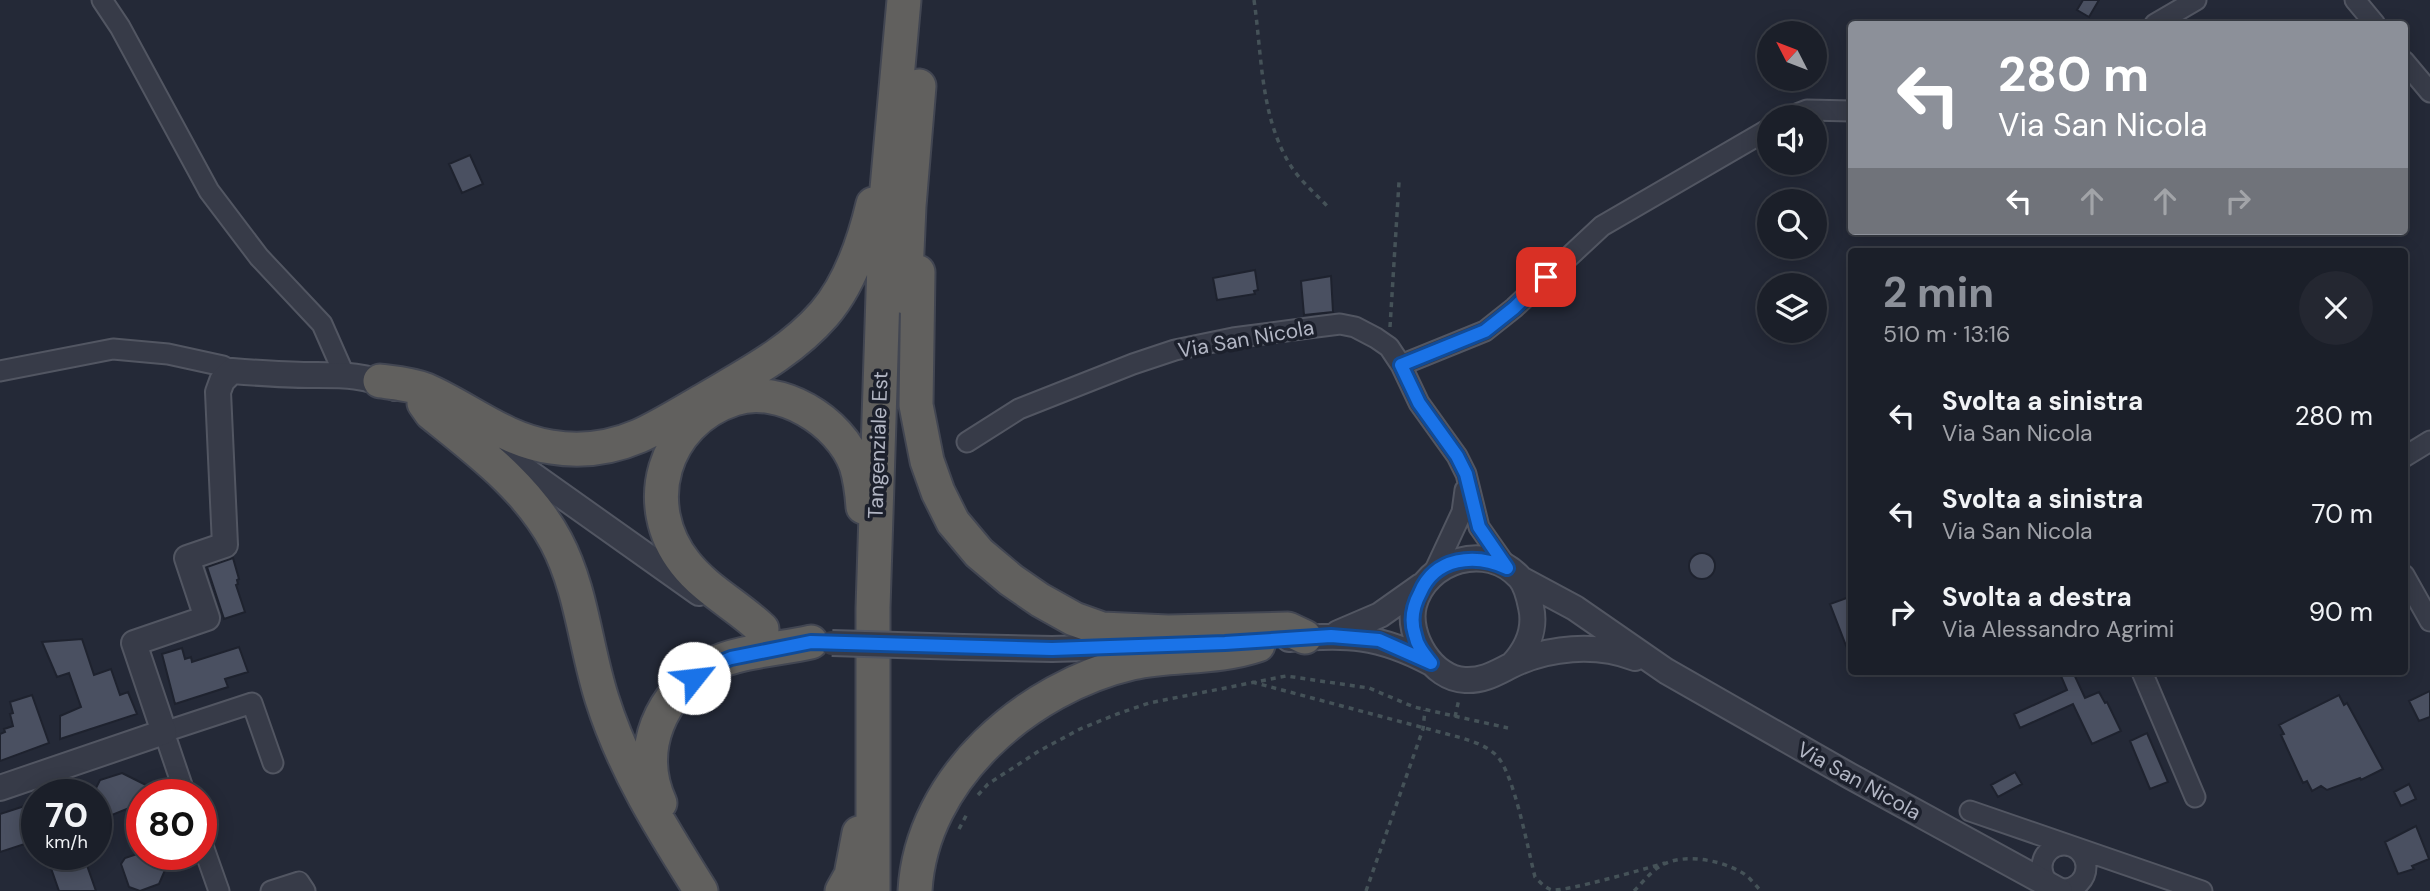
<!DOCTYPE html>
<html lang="it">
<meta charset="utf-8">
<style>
:root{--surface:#1b1f29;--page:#242731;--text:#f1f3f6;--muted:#a0a2a8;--line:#393d46;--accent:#8c9099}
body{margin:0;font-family:"DM Sans",sans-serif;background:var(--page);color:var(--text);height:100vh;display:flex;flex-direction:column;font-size:26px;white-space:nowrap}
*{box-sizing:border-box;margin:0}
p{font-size:23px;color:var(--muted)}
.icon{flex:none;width:38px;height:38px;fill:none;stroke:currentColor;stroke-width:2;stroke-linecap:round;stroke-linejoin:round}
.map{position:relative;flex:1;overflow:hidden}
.details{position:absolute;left:1848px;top:248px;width:560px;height:427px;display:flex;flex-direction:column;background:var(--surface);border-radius:7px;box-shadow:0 4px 18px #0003,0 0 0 2px var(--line)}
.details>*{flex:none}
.banner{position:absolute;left:1848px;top:21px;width:560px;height:214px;border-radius:7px;box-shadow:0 4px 18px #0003,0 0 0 2px var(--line);background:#8c9099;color:#fff;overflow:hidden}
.needle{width:46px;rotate:312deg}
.controls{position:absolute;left:1757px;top:21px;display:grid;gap:14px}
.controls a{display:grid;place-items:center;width:70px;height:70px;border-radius:50%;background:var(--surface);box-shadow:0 4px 18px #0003,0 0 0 2px var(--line);font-size:35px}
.speed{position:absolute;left:21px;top:779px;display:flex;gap:14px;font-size:35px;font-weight:700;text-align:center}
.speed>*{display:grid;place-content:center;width:91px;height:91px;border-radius:50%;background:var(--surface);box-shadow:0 4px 18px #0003,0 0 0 2px var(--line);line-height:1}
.speed small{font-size:18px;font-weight:400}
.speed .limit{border:10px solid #d22;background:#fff;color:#111}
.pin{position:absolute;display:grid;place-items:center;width:60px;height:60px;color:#fff;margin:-30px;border-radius:14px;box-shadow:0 4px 10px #0006}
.me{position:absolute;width:77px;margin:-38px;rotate:61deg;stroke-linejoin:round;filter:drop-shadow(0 0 5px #0008)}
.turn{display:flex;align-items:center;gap:24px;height:147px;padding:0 35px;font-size:32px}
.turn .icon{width:91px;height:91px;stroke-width:2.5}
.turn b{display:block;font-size:49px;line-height:60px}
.lanes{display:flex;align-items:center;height:66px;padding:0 35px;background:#0003;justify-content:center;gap:35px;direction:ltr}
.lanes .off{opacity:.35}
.round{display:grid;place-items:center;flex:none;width:74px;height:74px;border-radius:37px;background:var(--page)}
.head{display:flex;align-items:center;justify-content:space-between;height:119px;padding:0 35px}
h1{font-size:42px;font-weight:700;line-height:52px;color:var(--accent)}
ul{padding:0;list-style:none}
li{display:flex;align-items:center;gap:21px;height:98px;padding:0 35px}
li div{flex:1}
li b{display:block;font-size:26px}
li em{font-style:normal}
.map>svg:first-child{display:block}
.building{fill:#4a5061;stroke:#1e222e;stroke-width:2}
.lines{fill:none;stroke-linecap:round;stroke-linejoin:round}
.minor-casing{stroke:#525662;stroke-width:23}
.tertiary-casing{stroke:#525662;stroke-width:28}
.trunk-casing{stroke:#424652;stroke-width:37}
.path{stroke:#455258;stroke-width:3.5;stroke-dasharray:5 5;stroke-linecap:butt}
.minor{stroke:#373b48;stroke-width:19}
.tertiary{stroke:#373b48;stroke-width:24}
.trunk{stroke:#61605e;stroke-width:33}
.tertiary-bridge-casing{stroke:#525662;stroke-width:28;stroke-linecap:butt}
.tertiary-bridge{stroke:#373b48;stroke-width:24}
.route-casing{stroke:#114b97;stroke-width:18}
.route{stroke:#1a73e8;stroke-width:12}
.labels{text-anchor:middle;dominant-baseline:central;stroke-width:7;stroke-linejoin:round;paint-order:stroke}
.street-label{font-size:21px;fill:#b2b6c4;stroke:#1c202c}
</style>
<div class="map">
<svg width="2430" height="891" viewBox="0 0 2430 891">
<rect width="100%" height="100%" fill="#242937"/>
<!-- building -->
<path class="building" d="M2083 0H2099L2089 17 2077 10Z
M470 155 483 184 462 193 449 164Z
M1255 270 1258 290 1254 291 1255 294 1217 300 1213 278Z
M1331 276 1333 312 1304 315 1301 281Z
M1689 566a13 13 0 1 1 26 0a13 13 0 1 1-26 0Z
M233 558 239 579 237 580 238 584 236 585 245 612 224 619 207 567Z
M1852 596V656H1850L1830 604Z
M82 639 94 675 111 669 120 695 128 692 137 714 60 739V716L81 707 69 673 57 677 42 642Z
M239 647 248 672 225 679 228 687 175 704 162 654 182 648 185 659 191 657 192 662Z
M2069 672H2073L2085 698 2099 692 2105 703 2107 702 2121 731 2092 744 2073 704 2020 728 2014 714 2067 690 2061 676Z
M2430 691V717L2419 721 2409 701Z
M32 695 49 743 0 761V734L5 732 4 729 13 726 10 714 13 713 10 702Z
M2339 695 2344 705 2347 703 2383 769 2361 780 2360 778 2327 790 2321 786 2312 791 2307 781 2303 783 2281 735 2284 734 2279 725Z
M2147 733 2168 782 2150 789 2130 741Z
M2015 772 2022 784 1998 797 1991 785Z
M122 773 164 794H142V840H140L129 808 112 815 103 810 96 788 100 780Z
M2409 784 2416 799 2401 806 2394 792Z
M37 802V840L0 852V814Z
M2416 826 2429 859 2412 866 2414 869 2398 874 2385 842Z
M46 854H83L96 891H59Z
M137 854H172L159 884 140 891 129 887 121 864 125 858Z"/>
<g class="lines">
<!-- minor casing -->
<g class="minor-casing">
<path id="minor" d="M102 0 120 27 209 191 259 257 322 324 344 374
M2355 0 2375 24
M2155 24 2196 0
M2404 61 2430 92
M1789 117 1807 110 1852 111
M1401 365 1485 331 1514 308 1602 226 1769 129
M0 371 113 349 168 354 223 366 232 371
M967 442 1019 409 1133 364 1175 350 1233 338 1316 327 1340 324 1355 327 1376 338 1389 347 1401 365 1419 403 1457 456 1466 474 1479 527 1507 567
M2404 457 2430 441
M1434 572 1462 512 1465 490
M2404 575 2430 621
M2142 672 2195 797
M185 794 164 732 252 703 273 763
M1970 811 2202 891
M201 840 219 891
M2042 867a22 22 0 1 1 44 0a22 22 0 1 1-44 0Z
M271 891 299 882 305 891"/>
</g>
<!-- tertiary casing -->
<g class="tertiary-casing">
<path id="tertiary" d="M489 444 699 593
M1521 579 1575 608 1666 671 1850 776 2060 891
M1338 633 1380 615 1421 586
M1289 639C1346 634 1379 635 1431 663
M963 647 1052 649 1158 646
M1512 665C1527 649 1536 629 1531 607 1529 597 1526 585 1520 578 1487 541 1426 560 1414 605 1406 636 1433 679 1465 680 1483 681 1496 673 1510 666 1548 647 1596 643 1635 658
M0 788 164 732 134 643 207 618 187 558 225 545 218 392 222 381 232 371C258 373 284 375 309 375 343 375 363 374 395 388"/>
</g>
<!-- trunk casing -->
<g class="trunk-casing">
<path id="trunk" d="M918 272 916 405 927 461 938 492 953 522 979 553 1011 580 1040 600 1074 619 1102 629 1168 632 1288 629 1305 637
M905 297 909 206 919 86
M380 381C396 383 411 384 426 390 469 409 504 440 551 447 580 452 611 448 639 436 661 426 683 412 704 400 746 375 791 352 824 314 850 284 864 242 873 204
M424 403 431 413C478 451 527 487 556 541 582 590 585 646 602 699 624 769 662 829 701 891
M762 629C738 606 706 590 685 563 639 505 663 422 734 399 780 384 840 421 856 465 860 478 862 493 863 507
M660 803C636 750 660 693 711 665 739 651 780 649 811 642
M842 891 851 875 859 833
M873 891V608L886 200 904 0
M915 891C921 778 1028 687 1132 663 1173 654 1217 659 1258 645"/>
</g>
<!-- path -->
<path class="path" d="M1254 0C1262 55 1260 114 1289 163 1299 180 1315 193 1328 207
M1390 327 1399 182
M1252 682 1462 738C1474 742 1487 746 1496 755 1514 772 1528 850 1535 877 1540 882 1545 888 1552 890 1569 891 1644 869 1665 863
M1455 717 1459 699
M978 795 988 784 1039 751 1080 729 1117 714 1149 703 1286 676 1369 688 1414 707 1508 728
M959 829 967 814
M1366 891 1423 729 1425 710
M1634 891C1643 882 1651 871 1662 865 1684 853 1720 860 1741 872 1749 876 1755 885 1761 891"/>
<!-- minor -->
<use href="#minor" class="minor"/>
<!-- tertiary -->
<use href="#tertiary" class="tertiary"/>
<!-- trunk -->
<use href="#trunk" class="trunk"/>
<!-- tertiary-bridge casing -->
<g class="tertiary-bridge-casing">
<path id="tertiary-bridge" d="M832 643 963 647"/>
</g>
<!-- tertiary-bridge -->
<use href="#tertiary-bridge" class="tertiary-bridge"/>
</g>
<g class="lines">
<!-- route casing -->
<g class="route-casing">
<path id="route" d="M694 678 711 666 731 658 811 642 1052 649 1225 643 1331 636 1379 640 1431 663C1424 654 1417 646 1415 635 1410 620 1413 606 1420 593 1435 557 1475 553 1507 568L1479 527 1466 474 1457 456 1419 403 1401 365 1485 331 1514 308 1546 277"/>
</g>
<!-- route -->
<use href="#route" class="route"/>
</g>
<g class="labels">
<!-- street labels -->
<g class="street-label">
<text transform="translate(1246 339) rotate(-10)">Via San Nicola</text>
<text transform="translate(878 445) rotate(-88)">Tangenziale Est</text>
<text transform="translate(1859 781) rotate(29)">Via San Nicola</text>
</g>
</g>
</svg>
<div class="controls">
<a><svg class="needle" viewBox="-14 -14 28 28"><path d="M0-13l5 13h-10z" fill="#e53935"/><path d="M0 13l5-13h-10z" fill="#a0a2a8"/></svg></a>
<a><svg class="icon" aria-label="sound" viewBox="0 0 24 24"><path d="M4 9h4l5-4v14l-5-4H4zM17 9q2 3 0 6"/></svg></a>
<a><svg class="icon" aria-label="search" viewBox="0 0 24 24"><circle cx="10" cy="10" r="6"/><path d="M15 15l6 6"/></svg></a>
<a><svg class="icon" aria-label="layers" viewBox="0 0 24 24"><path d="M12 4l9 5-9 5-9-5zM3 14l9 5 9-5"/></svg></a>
</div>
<div class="speed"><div>70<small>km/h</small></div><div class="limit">80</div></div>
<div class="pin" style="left:1546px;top:277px;background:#d93025"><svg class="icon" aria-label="arrive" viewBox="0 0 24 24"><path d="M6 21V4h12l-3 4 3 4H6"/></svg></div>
<svg class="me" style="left:694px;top:678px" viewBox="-20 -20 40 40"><circle r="19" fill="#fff"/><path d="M0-13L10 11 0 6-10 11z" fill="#1a73e8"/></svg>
<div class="banner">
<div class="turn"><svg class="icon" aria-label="left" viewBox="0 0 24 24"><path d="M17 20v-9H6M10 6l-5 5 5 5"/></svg><div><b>280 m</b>Via San Nicola</div></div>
<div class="lanes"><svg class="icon" aria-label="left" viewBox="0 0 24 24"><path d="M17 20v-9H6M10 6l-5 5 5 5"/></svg><svg class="icon off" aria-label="ahead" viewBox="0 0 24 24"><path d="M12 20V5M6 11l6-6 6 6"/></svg><svg class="icon off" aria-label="ahead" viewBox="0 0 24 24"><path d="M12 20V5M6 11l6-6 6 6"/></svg><svg class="icon off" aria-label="right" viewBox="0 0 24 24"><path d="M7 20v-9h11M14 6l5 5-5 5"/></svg></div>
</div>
<section class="details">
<div class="head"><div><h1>2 min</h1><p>510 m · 13:16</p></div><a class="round"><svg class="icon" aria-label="close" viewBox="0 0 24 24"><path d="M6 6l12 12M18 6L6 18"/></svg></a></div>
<ul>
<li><svg class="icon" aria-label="left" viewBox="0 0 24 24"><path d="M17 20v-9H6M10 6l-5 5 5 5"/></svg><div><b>Svolta a sinistra</b><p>Via San Nicola</p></div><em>280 m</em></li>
<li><svg class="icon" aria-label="left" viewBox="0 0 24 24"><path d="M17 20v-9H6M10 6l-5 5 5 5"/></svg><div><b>Svolta a sinistra</b><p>Via San Nicola</p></div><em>70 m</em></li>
<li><svg class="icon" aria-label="right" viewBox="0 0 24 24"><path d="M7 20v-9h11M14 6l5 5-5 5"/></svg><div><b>Svolta a destra</b><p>Via Alessandro Agrimi</p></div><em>90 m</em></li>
</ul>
</section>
</div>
